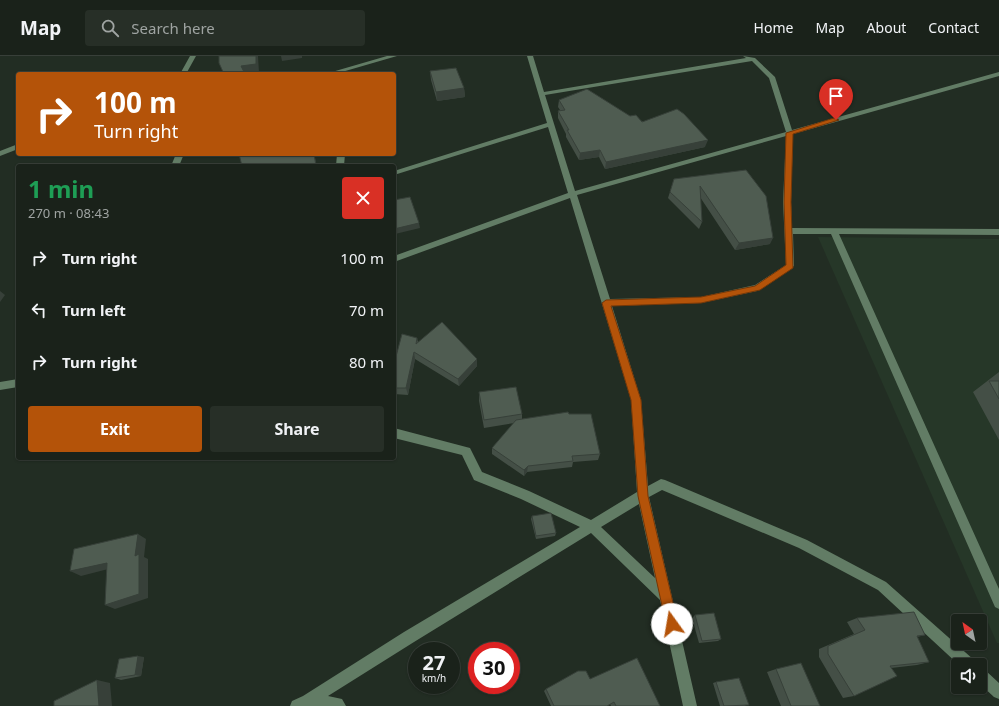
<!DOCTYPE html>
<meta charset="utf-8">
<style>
:root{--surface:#1a221a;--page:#272f27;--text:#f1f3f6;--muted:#9fa4a2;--line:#383f39;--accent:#b45309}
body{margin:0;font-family:"Noto Sans",sans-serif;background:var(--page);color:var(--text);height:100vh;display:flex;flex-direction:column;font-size:15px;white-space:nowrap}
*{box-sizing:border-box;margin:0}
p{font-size:13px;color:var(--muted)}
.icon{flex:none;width:22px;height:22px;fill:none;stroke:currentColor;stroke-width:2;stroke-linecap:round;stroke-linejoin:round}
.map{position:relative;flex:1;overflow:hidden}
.panel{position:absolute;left:16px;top:108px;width:380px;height:296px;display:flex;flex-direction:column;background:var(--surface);border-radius:4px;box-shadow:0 1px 3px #0004,0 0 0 1px var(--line)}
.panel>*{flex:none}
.banner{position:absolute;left:16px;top:16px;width:380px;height:84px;border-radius:4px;box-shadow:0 1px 3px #0004,0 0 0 1px var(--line);background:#b45309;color:#fff;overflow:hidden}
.needle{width:26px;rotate:327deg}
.fabs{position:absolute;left:951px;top:558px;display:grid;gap:8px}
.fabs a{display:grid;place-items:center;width:36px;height:36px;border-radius:4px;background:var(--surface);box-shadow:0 1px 3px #0004,0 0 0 1px var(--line);font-size:20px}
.speed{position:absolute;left:408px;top:586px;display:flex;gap:8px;font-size:20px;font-weight:700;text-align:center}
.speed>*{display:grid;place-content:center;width:52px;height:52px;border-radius:50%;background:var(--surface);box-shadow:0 1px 3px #0004,0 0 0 1px var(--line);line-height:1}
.speed small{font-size:10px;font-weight:400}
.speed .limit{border:6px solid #d22;background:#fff;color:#111}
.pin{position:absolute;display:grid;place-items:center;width:34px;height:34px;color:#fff;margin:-41px -17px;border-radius:50% 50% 50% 0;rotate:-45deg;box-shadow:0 0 4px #0007}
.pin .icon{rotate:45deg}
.me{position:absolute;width:44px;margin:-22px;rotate:347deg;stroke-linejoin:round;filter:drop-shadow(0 0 3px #0008)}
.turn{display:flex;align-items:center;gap:14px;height:84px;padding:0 12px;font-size:18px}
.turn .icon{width:52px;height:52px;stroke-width:2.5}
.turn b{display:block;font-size:28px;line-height:34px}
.round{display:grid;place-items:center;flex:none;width:42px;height:42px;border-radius:4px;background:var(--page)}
.overview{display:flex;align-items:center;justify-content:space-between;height:68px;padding:0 12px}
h1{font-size:24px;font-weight:700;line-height:30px;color:#1e9e55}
.button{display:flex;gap:8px;margin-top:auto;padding:8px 12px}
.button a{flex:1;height:46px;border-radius:4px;background:var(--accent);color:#fff;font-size:16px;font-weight:700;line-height:46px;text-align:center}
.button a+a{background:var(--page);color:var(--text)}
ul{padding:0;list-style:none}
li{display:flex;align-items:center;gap:12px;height:52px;padding:0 12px}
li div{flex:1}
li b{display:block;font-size:15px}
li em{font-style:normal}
header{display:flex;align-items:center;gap:24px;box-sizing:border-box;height:56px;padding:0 20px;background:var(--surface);border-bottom:1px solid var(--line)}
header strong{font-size:19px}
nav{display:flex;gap:22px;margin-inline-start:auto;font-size:14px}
.search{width:280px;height:36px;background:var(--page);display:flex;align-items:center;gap:10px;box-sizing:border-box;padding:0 14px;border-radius:4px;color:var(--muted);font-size:15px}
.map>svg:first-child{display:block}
.built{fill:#263728}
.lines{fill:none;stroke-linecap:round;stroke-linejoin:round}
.minor{fill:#627c65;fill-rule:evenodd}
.wall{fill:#444f46}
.shaded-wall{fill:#374039}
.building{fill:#4f5c51;stroke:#374039}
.route{fill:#b45309;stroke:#753606}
</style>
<header>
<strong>Map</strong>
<div class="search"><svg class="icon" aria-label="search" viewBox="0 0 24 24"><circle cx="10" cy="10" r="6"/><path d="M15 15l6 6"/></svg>Search here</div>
<nav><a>Home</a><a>Map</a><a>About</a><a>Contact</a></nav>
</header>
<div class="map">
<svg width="999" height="650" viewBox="0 0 999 650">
<rect width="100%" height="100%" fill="#222d23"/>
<!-- built -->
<path class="built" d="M818 181 999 183V587H997Z"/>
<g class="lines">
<!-- minor -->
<path class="minor" d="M190 0H196L186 18H180Z
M387 0H397L335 18H325Z
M527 0H533L544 36 746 2 743 0 755 2 775 21 792 74 999 16V20L793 78 791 146 792 172 999 173V179L839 178 999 533V553L995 551 831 178H793L794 210 757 235 701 247 612 250 641 344 648 430 661 423 665 424 807 484 886 526 974 604 976 609H959L878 534 799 492 662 434 649 441 697 650H683L660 544 591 477 414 586 328 640 342 643 346 650H290L292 645 303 640 404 576 580 471 521 443 474 424 462 399 394 382V372L470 392 482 416 529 435 591 464 637 436 631 344 570 142 394 206V200L568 137 548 71 394 119V115L547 67ZM752 5 769 22 786 76 575 135 545 39ZM786 80 783 146 786 209 755 229 701 241 610 243 577 139ZM639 448 655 522 601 471Z
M18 88V93L0 100V95Z
M176 98H184L179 110H171Z
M337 98H345L344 110H336Z
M18 323V331L0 334V326Z
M980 612 985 614 999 627V643L994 641 980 628Z"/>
</g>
<!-- wall -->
<path class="wall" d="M430 15 464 32 465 41 437 45 431 24Z
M559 44 630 60 705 91 605 113 599 101 579 104 566 81V78L558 62V55L560 54 558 51Z
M746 114 770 188 735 194 700 141 702 166 699 173 668 142 674 123Z
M417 282 418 286 477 303V310L459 330 415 303 408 339 394 338V308Z
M999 316V384L973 336Z
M479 336 522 358V363L569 358 600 398 598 404 573 406 572 411 527 416 524 420 492 398V392L514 367 484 372 479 345Z
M532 460 556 477 555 480 536 483 531 463Z
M695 559 721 583 718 585 699 587 692 562Z
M857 562 925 579 917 581 929 606 917 609 891 612 854 640 843 642 819 601V593L854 578 847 566Z
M144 601 141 620 121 624 115 622Z
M776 613 820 650H781L767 616Z
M590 623 660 650H611L610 648 607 650H551L544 635 546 633Z
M716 626 746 650H720L713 627Z"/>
<!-- shaded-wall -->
<path class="shaded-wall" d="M256 0H258L259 17 244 18 241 10Z
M281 0H302V2L282 5Z
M464 32 465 41 437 45 436 36Z
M708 84 705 91 605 113 606 106Z
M600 94 599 101 579 104 580 97Z
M314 98 317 110H316Z
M419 167 420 172 395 178 394 173Z
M773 182 770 188 735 194 739 187Z
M0 235 5 239 0 246Z
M414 296 415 303 408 339 406 332Z
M477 303V310L459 330 458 323Z
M528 410 527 416 524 420V414Z
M138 478 146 483 144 501 148 503V542L115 553 105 549 135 500Z
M107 507 116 511 81 520 70 515Z
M138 600 144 601 141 620 135 619Z
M97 624 110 627 112 650H99Z"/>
<!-- building -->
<path class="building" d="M219 0H256V8L241 10 245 18H224L219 7Z
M456 12 464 32 436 36 430 15Z
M587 33 630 60 636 59 642 66 677 53 684 58 708 84 606 106 600 94 580 97 567 74H569L558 55 565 54 559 44Z
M239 98H314L316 110H242Z
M746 114 766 140 773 182 739 187 700 130 702 166 670 136 674 123Z
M410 141 419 167 394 173V144Z
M442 266 477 303 458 323 414 296 406 332H394V308L402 278 417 282 416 288Z
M989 325H999V343Z
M516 331 522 358 484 364 479 336Z
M568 356 569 358H591L600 398 572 400 573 405 528 410 524 414 492 392 516 364Z
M551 457 556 477 536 480 532 460Z
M138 478 135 500 139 498V538L105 549 107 507 70 515 74 493Z
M914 556 925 579 917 580 929 606 890 610 897 620 854 640 828 598V590L865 574 857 562Z
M714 557 721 583 702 585 695 559Z
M138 600 135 619 115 622 119 603Z
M637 602 660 650H616L614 646 607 650H554L546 633 578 615H586L590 623Z
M801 607 820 650H791L776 613Z
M739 622 749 649 724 650 716 626Z
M97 624 99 650H54V645Z"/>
<!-- route -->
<path class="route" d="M834 62 839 64 793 78 791 146 793 212 760 234 701 247 611 250 641 344 648 440 678 568 676 572 672 574 668 572 666 568 638 440 631 344 602 247 606 244 701 241 755 230 786 209 784 146 786 77Z"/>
</svg>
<div class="fabs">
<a><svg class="needle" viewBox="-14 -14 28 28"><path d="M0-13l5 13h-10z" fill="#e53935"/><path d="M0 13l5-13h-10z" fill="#9fa4a2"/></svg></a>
<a><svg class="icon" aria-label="sound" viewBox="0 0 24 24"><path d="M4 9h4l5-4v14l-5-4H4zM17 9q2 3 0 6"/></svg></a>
</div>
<div class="speed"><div>27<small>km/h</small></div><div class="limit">30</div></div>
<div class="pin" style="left:836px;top:64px;background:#d93025"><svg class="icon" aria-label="arrive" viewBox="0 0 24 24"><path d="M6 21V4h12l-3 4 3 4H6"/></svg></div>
<svg class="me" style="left:672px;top:568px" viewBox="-20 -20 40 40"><circle r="19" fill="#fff"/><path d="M0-13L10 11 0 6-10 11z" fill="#b45309"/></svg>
<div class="banner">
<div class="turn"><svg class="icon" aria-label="right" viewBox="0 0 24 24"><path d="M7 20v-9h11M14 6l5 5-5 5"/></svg><div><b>100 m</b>Turn right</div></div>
</div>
<section class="panel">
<div class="overview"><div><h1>1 min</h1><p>270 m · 08:43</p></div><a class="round" style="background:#d93025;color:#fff"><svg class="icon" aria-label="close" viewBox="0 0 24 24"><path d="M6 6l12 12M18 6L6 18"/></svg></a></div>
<ul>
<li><svg class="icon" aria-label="right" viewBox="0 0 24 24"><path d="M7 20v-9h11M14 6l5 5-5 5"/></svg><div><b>Turn right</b></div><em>100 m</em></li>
<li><svg class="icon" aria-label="left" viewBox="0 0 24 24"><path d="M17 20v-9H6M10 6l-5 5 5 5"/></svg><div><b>Turn left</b></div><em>70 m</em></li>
<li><svg class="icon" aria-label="right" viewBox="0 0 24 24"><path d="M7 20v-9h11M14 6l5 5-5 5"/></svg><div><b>Turn right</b></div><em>80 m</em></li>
</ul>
<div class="button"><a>Exit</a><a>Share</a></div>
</section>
</div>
